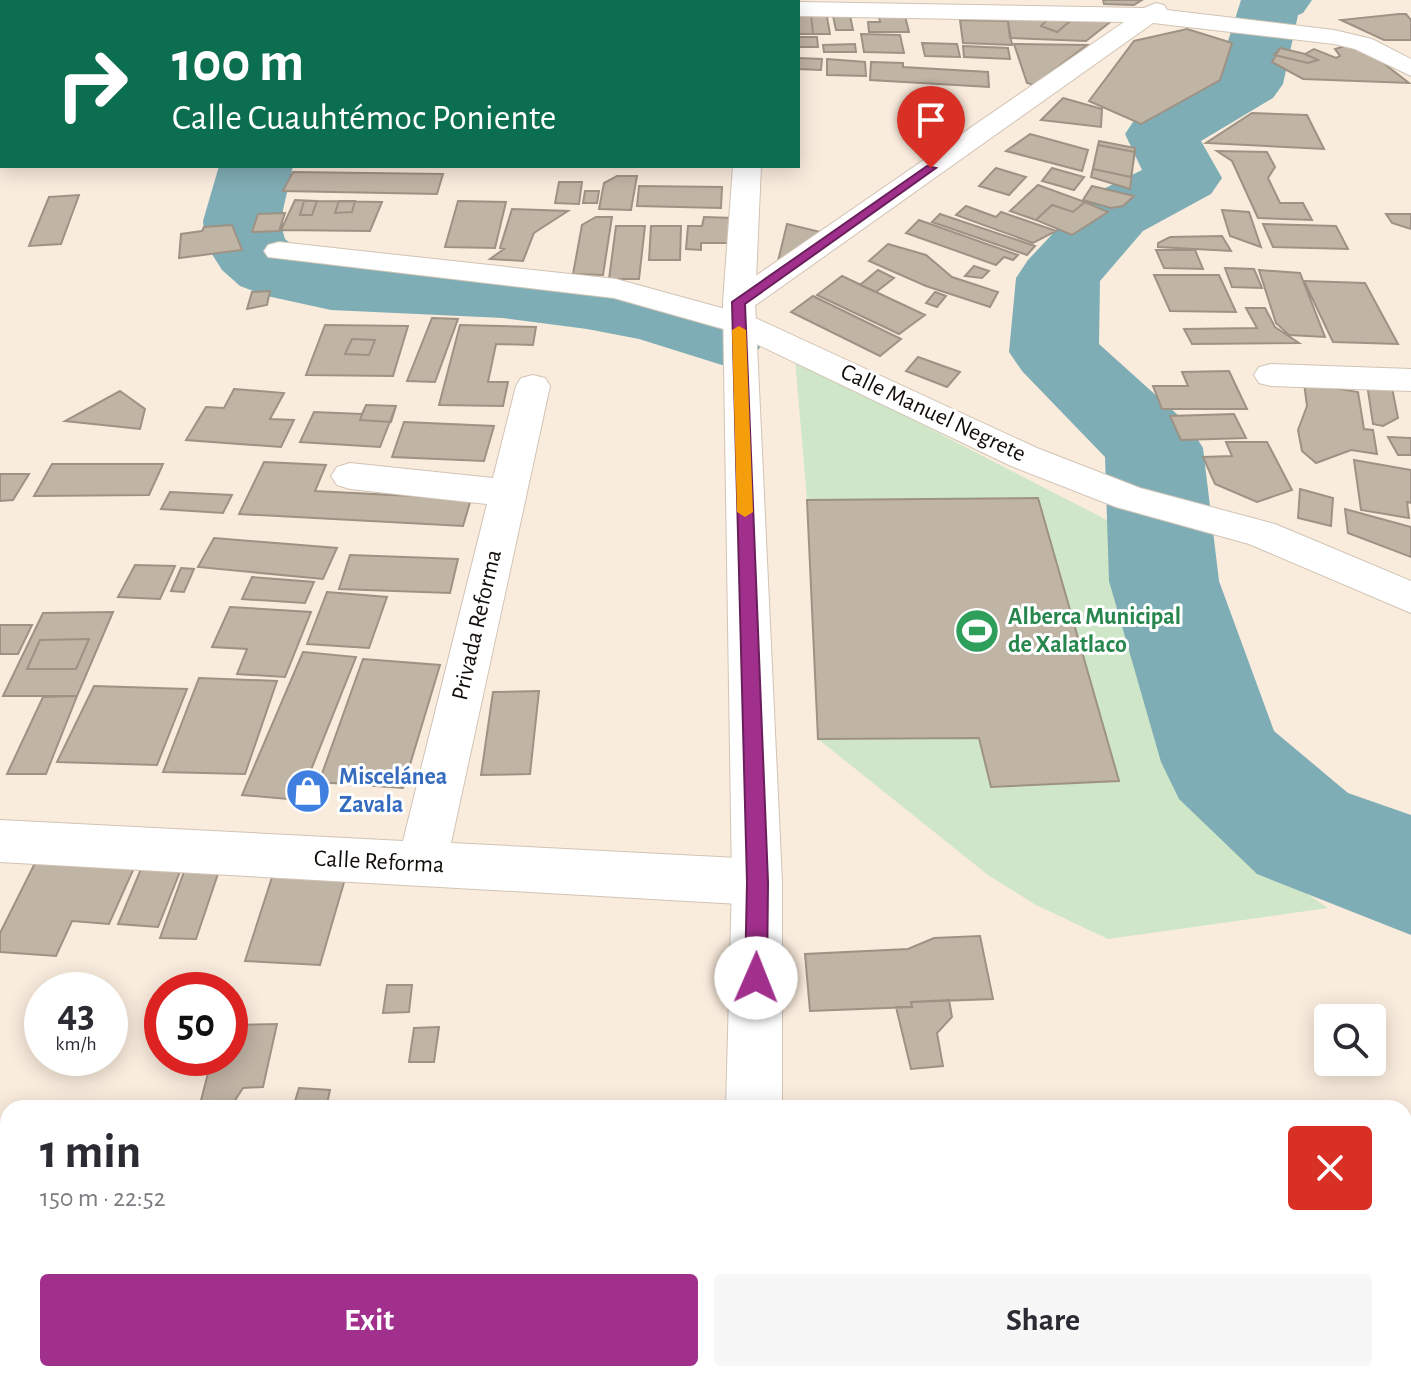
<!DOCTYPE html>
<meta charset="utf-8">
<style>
:root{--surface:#fff;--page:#f7f7f7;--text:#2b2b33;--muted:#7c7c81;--accent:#a12f8c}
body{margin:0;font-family:"Alegreya Sans",sans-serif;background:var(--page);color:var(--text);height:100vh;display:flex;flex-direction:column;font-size:30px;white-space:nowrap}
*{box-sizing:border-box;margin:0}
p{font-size:26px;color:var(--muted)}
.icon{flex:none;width:44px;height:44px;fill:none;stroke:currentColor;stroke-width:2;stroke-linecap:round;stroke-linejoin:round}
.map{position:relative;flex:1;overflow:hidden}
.panel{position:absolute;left:0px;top:1100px;width:1412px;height:282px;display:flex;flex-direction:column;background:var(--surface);border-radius:24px 24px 0 0;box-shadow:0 4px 20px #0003}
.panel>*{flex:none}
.top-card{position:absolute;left:0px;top:0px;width:800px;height:168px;box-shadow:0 4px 20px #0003;background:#0b6e4f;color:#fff;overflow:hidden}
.buttons{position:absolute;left:1314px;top:1004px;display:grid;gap:16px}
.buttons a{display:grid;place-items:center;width:72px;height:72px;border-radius:8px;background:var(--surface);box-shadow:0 4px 20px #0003;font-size:40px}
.speed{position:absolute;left:24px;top:972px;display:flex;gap:16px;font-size:40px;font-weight:700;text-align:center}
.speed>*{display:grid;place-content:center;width:104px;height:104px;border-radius:50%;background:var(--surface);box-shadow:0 4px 20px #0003;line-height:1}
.speed small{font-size:20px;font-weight:400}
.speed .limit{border:12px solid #d22;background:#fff;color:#111}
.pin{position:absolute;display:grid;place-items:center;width:68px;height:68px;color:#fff;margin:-82px -34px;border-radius:50% 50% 50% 0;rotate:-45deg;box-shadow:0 0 8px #0007}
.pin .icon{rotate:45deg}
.me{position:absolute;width:88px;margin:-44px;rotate:1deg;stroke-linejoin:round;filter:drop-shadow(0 0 6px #0008)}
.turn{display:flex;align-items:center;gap:28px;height:168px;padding:0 40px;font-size:36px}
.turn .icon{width:104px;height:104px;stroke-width:2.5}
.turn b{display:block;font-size:56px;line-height:68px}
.round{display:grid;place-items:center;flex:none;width:84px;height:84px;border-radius:8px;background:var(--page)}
.overview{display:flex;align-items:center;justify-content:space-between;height:136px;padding:0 40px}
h1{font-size:48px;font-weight:700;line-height:60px}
.cta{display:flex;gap:16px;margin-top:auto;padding:16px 40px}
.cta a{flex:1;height:92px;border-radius:8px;background:var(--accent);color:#fff;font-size:32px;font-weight:700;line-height:92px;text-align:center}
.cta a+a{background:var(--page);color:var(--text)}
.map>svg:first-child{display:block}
.green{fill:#cfe7c8}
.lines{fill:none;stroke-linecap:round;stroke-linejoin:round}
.river{fill:#7fadb5;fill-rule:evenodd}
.building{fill:#c0b4a5;stroke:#9e9284;stroke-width:2}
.minor-casing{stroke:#d1c4b5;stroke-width:2}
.major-casing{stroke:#d1c4b5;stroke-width:2}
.minor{fill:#fff;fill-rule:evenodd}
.major{fill:#fff;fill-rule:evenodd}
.route{fill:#a12f8c;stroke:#691f5b;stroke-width:2}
.slow{fill:#f59e0b}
.labels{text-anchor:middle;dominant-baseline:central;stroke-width:6;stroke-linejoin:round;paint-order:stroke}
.street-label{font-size:24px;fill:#120e09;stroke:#fff}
.leisure-label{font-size:24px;font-weight:bold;fill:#27864d;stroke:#fff;text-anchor:start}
.shop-label{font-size:24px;font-weight:bold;fill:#366cbe;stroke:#fff;text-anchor:start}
</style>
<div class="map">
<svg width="1411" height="1381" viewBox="0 0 1411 1381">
<rect width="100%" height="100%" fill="#faecdd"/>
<!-- green -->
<path class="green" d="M795 359 1130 532 1153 730 1222 837 1328 908 1108 939 1036 905 988 875 818 739 807 500Z"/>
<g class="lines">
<!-- river -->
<path class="river" d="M1241 0H1312L1303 13 1298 15 1283 84 1273 98 1201 141 1222 178 1211 194 1143 231 1100 281 1099 344 1189 425 1203 448 1219 581 1274 731 1348 793 1411 815V935L1257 874 1179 799 1161 762 1109 581 1105 457 1022 371 1009 352 1016 278 1028 260 1087 197 1142 170 1125 134 1135 119 1218 73Z
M219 166H293L283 210V232L285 239 299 250 331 259 503 266 614 282 700 302 753 319 767 338 753 357 722 365 639 339 587 329 503 318 331 310 267 296 240 286 222 270 205 243 203 221Z"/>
</g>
<!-- building -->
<path class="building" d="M1103 0H1142L1134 5 1104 4Z
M826 11 830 34H813L811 14Z
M832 11H849L853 30H836Z
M798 14H811L813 34H798Z
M1007 14 1114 19 1086 41 1010 38Z
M1399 14H1406L1411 20V40H1384L1341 20Z
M879 16H905L909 32H869L868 22H880Z
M1051 16 1075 17 1057 32 1041 26Z
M960 20 1008 21 1012 45 963 43Z
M1187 29 1232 43 1220 80 1141 124 1089 101 1134 41Z
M861 34 900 35 904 53 864 52Z
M798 37H817L818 47H798Z
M922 43 957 44 960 57 925 56Z
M855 44 856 52H824L823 45Z
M1014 44 1087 45 1034 85 1027 83Z
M1348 45 1365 49 1409 83 1303 79 1272 62 1280 48 1305 54 1314 49 1336 58 1340 56 1335 49Z
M963 46 1008 48 1010 59 964 57Z
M1280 48 1305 54 1318 60 1308 63 1274 55Z
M798 58 822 59 821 70 798 69Z
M827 59 865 62 866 76 827 75Z
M871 62 903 63V67L988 72 989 87 870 80Z
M1063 98 1102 109 1101 127 1041 120Z
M1252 113 1307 115 1324 149 1206 143Z
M1030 134 1088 150 1082 171 1006 151Z
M1099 141 1135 148 1130 189 1091 177Z
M1098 145 1135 152 1131 177 1093 169Z
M1217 151 1267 152 1275 167 1268 178 1280 203H1303L1312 220 1258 218 1232 161Z
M996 168 1026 177 1009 195 979 186Z
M1052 168 1084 177 1074 190 1042 181Z
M293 172 443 174 437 194 283 191Z
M617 176H637L631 210 599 209 604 183Z
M559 182H582L579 204 555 203Z
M1038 185 1085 202 1073 212 1052 205 1036 220 1010 211Z
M639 186 722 187 721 208 637 206Z
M1092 186 1134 196 1123 206 1111 208 1083 200Z
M585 191H599L597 203H583Z
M79 195 61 244 29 246 49 197Z
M295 200 317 201 382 202 370 231 281 230Z
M304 201H317L312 215H300Z
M339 201H355L352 212 335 213Z
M458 201 506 202 495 248 445 247Z
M1085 202 1108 212 1072 235 1036 220 1052 205 1073 212Z
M966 206 996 217 1001 212 1056 231 1033 243 956 215Z
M512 209 568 211 534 233 523 261 490 259 504 249 500 248Z
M1222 210 1249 212 1261 247 1230 236Z
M285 213 279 231 252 232 258 214Z
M940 214 1035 246 1027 255 932 222Z
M1386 214H1411V229L1392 223Z
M596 217H612L603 275 573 274 582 225Z
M704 217 734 218 733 243H701V250L686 249 688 226H702Z
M919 220 1018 255 1013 260 1004 257 996 265 906 233Z
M787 224 829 234 778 261Z
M1263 224 1336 226 1348 249 1273 247Z
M232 225 242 250 179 258 181 234 202 231 204 227Z
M616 226H645L639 279H609Z
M651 226H681L680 260H649Z
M1222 236 1231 251 1158 247V243L1170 237Z
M888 244 926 255 952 277 998 292 990 307 926 286 869 261Z
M1156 250H1195L1203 269 1164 268Z
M974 266 989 271 982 278 965 276Z
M1225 268 1254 269 1262 288 1232 287Z
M878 270 894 278 876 292 860 285Z
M1259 270 1300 273 1325 337 1289 335 1276 323Z
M1154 275H1219L1236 312 1170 311Z
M842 276 876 292 925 315 899 334 817 295Z
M1304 281 1365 283 1398 344 1333 342Z
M270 291 267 305 247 309 252 292Z
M935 292 946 296 937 307 926 303Z
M813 296 901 339 880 356 791 312Z
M1246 308H1265L1275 327 1299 343 1192 344 1184 329 1257 328Z
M432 318 458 319 435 382 407 381Z
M325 325 408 326 393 376 306 375Z
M460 325 536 327 533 345 496 344 488 382H508L503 406 439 405Z
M352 339 375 340 369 355 345 354Z
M918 357 960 372 947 387 906 371Z
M1229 371 1247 409H1162L1153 386H1188L1182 372Z
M1304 383 1358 392 1364 429 1373 430 1377 454 1351 450 1316 463 1302 451 1298 430 1307 406Z
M1367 384 1392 388 1398 418 1383 426 1373 424Z
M234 389 284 393 270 419 294 420 281 447 186 440 206 407 224 408Z
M120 391 145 409 140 429 65 421Z
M366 405 396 406 380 447 300 442 314 412 362 414Z
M366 405 396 406 391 422 360 420Z
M1234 414 1246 438 1181 440 1170 416Z
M404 422 494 426 484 461 392 457Z
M1388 437 1411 438V455H1398Z
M1226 442H1267L1292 490 1257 502 1215 484 1203 457 1232 456Z
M1354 460 1411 470V503L1407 502 1409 518 1361 510Z
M264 462 326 465 315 491 471 499 463 526 239 514Z
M52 464H163L149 495 34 496Z
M0 474H29L13 500 0 501Z
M1300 489 1333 498 1331 526 1298 518Z
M170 492 232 495 223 513 161 509Z
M1038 498 1119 781 991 787 979 738 818 739 807 500Z
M1345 509 1411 527V557L1348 533Z
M214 538 337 548 323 579 198 567Z
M350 555 458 559 450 593 339 589Z
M135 565 175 566 160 599 118 597Z
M181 568 194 569 184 592 171 591Z
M252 577 314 582 305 603 242 599Z
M327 592 387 597 369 648 307 644Z
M230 607 311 612 285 677 237 674 247 649 212 647Z
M113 612 77 696H3L43 613Z
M0 625H32L18 654H0Z
M89 639 76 669H27L40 640Z
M303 652 356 657 299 800 242 795Z
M363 659 440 665 403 788 319 782Z
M199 678 277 681 245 774 163 772Z
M94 686 187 689 157 765 57 762Z
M539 691 530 774 481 775 493 692Z
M77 696 46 774H7L43 697Z
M41 851 138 859 109 924 72 921 56 956 0 952V933Z
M146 857 185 859 158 927 118 924Z
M189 858 223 859 196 939 160 938Z
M275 868 347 872 320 965 245 961Z
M980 936 993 999 911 1002 912 1007 810 1011 805 954 908 949 934 938Z
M387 985H412L409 1012 383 1013Z
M949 1000 952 1017 937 1033 943 1066 911 1069 896 1007H912L911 1002Z
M277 1024 263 1087 243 1088 230 1108H199L212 1058H230V1025Z
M439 1027 434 1062H409L414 1028Z
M299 1088 330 1090 326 1108H293Z
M823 1374H1127L1129 1381H823Z
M1146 1374H1256V1381H1144Z"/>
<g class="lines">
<!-- minor casing -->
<g class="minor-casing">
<path id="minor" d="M0 0H11L12 2H2L0 11Z
M36 0H117L35 2Z
M412 0H517L518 2H413Z
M798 2 1144 8 1156 3 1164 5 1167 10 1334 30 1372 39 1411 59V76L1355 49 1334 44 1153 23 750 309 739 312 728 309 723 302 728 295 1124 22 798 16Z
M279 242 616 279 751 316 1037 448 1140 488 1275 524 1411 581V613L1249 544 1116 507 1011 466 727 330 614 298 268 257 264 251 268 245Z
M1271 364 1411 369V391L1271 386 1259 383 1254 375 1259 367Z
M533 375 545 378 550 386 451 843 757 859 775 866 782 882 775 898 757 905 0 862V820L403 841 487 504 350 489 337 485 331 476 337 467 350 463 493 478 516 386 521 378Z"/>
</g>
<!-- major casing -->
<g class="major-casing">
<path id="major" d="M750 0H772V2H750Z
M733 166H761L755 302 782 882V1108H726L732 882 723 302Z
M719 1374H783L784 1381H718Z"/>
</g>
<!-- minor -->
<use href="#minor" class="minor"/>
<!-- major -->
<use href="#major" class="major"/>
</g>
<!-- route -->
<path class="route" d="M927 166 936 168 745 304 768 882 767 978 763 986 756 989 748 986 745 978 747 882 732 302Z"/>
<!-- slow -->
<path class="slow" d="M739 326 746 330 753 512 745 517 737 512 732 330Z"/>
<!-- icons -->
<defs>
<g id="stadium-disc" transform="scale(2.3)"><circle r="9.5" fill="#2e9e5b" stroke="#fff"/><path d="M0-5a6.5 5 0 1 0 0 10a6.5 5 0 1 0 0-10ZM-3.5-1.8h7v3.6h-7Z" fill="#fff"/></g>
<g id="shop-disc" transform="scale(2.3)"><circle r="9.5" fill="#3f7fe0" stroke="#fff"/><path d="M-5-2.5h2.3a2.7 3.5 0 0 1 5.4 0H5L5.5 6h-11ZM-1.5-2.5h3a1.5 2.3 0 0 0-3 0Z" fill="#fff"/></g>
</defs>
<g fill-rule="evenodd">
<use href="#stadium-disc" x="977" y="631"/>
<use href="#shop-disc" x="308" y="791"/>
</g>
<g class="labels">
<!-- street labels -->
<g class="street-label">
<text transform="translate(933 413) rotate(25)">Calle Manuel Negrete</text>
<text transform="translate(477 625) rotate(-77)">Privada Reforma</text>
<text transform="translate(379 862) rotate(3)">Calle Reforma</text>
</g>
<!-- leisure labels -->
<g class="leisure-label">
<text x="1008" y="617">Alberca Municipal<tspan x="1008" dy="28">de Xalatlaco</tspan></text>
</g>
<!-- shop labels -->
<g class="shop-label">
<text x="339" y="777">Miscelánea<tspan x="339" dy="28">Zavala</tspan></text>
</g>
</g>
</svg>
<div class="buttons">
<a><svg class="icon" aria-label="search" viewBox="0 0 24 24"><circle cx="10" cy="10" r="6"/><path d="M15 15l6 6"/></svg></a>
</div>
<div class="speed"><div>43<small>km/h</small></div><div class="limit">50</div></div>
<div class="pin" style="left:931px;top:168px;background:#d93025"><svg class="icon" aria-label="arrive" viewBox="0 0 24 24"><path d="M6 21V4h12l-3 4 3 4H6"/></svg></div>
<svg class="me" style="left:756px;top:978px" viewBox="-20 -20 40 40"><circle r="19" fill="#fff"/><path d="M0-13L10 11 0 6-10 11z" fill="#a12f8c"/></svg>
<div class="top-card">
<div class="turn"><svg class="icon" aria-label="right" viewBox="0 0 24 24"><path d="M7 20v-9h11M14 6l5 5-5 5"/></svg><div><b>100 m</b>Calle Cuauhtémoc Poniente</div></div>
</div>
<section class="panel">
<div class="overview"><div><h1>1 min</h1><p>150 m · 22:52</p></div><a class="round" style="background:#d93025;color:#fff"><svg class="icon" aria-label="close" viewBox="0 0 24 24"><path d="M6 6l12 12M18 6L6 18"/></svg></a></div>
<div class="cta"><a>Exit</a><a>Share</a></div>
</section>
</div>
